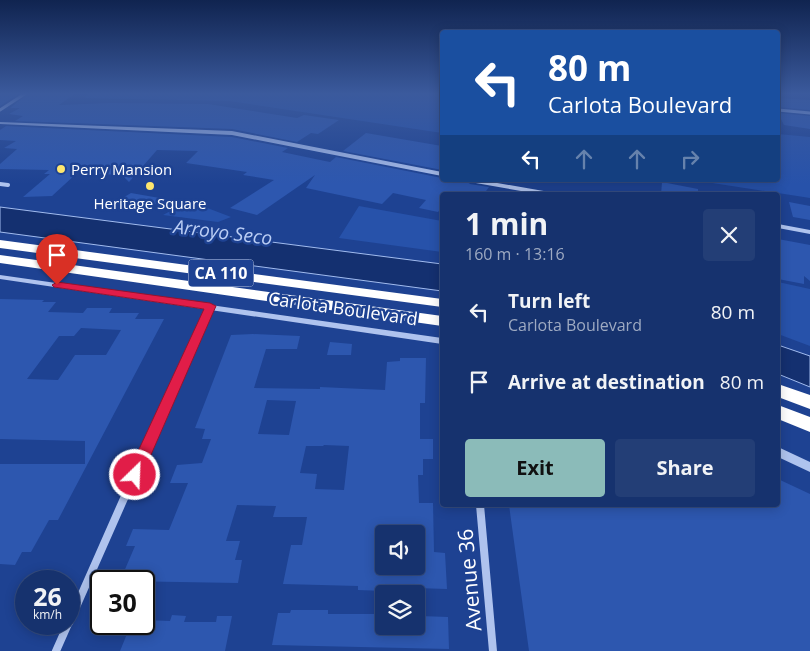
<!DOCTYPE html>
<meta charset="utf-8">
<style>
:root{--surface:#16326e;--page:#233e76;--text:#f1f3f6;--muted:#9eaac2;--line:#354d81;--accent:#8bbbb9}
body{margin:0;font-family:"Open Sans",sans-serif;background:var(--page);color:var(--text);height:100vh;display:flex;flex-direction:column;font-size:19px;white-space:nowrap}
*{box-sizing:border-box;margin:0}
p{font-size:16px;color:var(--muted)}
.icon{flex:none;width:28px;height:28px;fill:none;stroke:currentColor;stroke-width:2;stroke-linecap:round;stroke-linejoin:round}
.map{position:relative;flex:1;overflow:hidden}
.details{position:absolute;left:440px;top:192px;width:340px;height:315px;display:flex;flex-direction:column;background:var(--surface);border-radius:5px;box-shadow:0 2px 12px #0003,0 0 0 1px var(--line)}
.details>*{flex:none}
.banner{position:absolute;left:440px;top:30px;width:340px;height:152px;border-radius:5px;box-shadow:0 2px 12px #0003,0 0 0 1px var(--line);background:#1a4fa0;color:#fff;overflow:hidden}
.buttons{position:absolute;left:375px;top:525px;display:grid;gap:10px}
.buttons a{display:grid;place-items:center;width:50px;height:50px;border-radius:5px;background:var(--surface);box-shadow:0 2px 12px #0003,0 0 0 1px var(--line);font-size:25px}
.speed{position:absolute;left:15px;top:570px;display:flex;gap:10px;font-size:25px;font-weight:700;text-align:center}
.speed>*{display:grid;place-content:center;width:65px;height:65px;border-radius:50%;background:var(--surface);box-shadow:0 2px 12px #0003,0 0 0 1px var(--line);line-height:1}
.speed small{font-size:12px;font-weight:400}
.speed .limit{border:2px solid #111;border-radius:8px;background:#fff;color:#111}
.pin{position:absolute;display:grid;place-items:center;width:42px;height:42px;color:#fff;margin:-51px -21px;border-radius:50% 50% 50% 0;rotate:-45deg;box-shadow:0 0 5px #0007}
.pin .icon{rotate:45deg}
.me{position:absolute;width:55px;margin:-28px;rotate:24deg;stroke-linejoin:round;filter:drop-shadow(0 0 4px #0008)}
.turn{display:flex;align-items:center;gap:18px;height:105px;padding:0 25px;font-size:22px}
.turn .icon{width:65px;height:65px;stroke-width:2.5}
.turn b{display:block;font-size:35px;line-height:42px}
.lanes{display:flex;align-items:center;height:48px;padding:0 25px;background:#0003;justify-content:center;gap:25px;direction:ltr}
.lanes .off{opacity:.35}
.round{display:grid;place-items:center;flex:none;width:52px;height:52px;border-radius:5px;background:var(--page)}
.overview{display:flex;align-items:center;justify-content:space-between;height:85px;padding:0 25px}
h1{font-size:30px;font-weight:700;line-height:38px}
.primary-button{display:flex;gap:10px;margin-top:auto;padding:10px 25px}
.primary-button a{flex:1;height:58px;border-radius:5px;background:var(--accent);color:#111;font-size:20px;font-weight:700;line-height:58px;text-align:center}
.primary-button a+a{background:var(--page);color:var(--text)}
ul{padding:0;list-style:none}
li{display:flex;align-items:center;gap:15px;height:70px;padding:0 25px}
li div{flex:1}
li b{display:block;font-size:19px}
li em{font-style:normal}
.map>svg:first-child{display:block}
.green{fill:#2752aa}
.water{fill:#143070;stroke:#a2bcef}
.building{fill:#2d57af;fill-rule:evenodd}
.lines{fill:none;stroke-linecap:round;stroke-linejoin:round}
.minor-far4{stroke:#afc3ee;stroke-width:3}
.minor-far3{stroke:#afc3ee;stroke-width:4}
.minor-far2{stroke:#afc3ee;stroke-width:4.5}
.minor-far1{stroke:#afc3ee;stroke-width:5.5}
.minor{stroke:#afc3ee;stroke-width:8}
.tertiary{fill:#afc3ee;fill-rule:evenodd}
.motorway{fill:#fff;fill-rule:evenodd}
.route{fill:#e11d48;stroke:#92132f}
.poi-dot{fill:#fde66e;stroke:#1e4292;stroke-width:2}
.labels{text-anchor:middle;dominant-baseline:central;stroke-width:5;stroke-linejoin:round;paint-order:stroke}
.far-poi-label{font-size:15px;fill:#fff;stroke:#1e4292;text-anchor:start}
.shield{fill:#1e4292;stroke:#bcc6de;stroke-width:1}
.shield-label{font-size:16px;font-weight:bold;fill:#fff}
.street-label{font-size:18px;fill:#fff;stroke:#1e4292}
.water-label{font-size:19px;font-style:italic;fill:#bbcef5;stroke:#1e4292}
.near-street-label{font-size:21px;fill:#fff;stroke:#1e4292}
</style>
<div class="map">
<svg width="810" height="651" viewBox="0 0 810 651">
<rect width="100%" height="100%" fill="#1e4292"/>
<!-- green -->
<path class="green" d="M89 93H442V133L229 101 84 98Z
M778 134 810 137V198L693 180H778Z
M189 201 231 217 218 222 163 215Z
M359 206 442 221V252L339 238Z
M778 282 810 289V346L778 334Z"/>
<!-- water -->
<path class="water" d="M0 207 442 264V291L0 232Z
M778 345 810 356V387L778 374Z"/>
<!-- building -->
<path class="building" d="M0 93H20L0 106Z
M29 93H76L59 105 110 103 208 104 297 118 304 115 339 120 318 134 311 133 297 142 232 129 15 121 23 116 9 114 20 108H10Z
M778 98 810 100V110L778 107Z
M778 113 810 116V129L784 125Z
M6 126 232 137 288 148 282 152 325 161 330 162 336 157 442 178V180H465L470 184 489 187 483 195H442V207L438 212 419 208 426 200 393 193 382 204 306 188 315 175 257 215 230 208 274 180 243 175 247 172 186 163 198 151 157 150 129 182 122 175 77 173 52 196 23 197 50 174H44L49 170 0 169V164L17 149 4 148 16 141 0 140V130Z
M366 133 442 146V170L343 151Z
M662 182 698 189V195H661Z
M131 193 171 200V201L127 209 109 206Z
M789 202 810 206V220L793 217Z
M778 239 810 245V281L804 276V284L778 279Z
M0 299 44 300 42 302H56L48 312 83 313 87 308H112L109 313H139L135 319H164L58 520H49L31 552H22L15 565 0 564V464H85V441L0 439ZM81 328 121 330 106 355H75L58 380 27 379 59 336H74Z
M253 334 300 336 297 349H266L254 388 320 389V387L385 390 387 362 400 361V358H426L425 403H420V439H433V459H423V475H418L419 503H433L434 552 445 553 447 589 384 587V591L358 590V586L283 584 291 545H302L307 517H273L276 506 237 505 226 541H240L235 560H242L238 583 120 581 135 546H126L133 529 169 530 188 483H170L177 465 202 463 211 439H202L205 429 195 428 231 335ZM267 400 296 401 289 435 258 434ZM324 445 349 446 344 490 315 489 317 474 300 473 306 446H323ZM381 531 417 532V566H380Z
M330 342 352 344 351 355H327Z
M778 479 810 494V651H529L509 505H778Z
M291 610H328V614H384V626H416V617L420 616 448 617 449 649 272 645 278 613H290Z
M172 615 186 616 184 622H216L217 616H232L225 651H120L131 624H144V620L170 621Z"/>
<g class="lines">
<!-- minor-far4 -->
<path class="minor-far4" d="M0 110 26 93
M778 110 810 113"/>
<!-- minor-far3 -->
<path class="minor-far3" d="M0 184 8 185"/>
<!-- minor-far2 -->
<path class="minor-far2" d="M193 345 210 306"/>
<!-- minor-far1 -->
<path class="minor-far1" d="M133 480 193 344"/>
<!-- minor -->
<path class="minor" d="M480 505 493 651
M69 623 133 478
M56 651 68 624"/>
<!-- tertiary -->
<path class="tertiary" d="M0 122 232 131 442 172V176L232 135 0 124Z
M467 180H480L555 193 558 195H544L470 182Z
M778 224 810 230V234L778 228Z
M0 275 442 338V344L0 279Z
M778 447 810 462V472L778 457Z"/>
<!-- motorway -->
<path class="motorway" d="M0 240 442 299V307L0 248Z
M0 255 442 316V326L0 263Z
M778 384 810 395V409L778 397Z
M778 405 810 417V432L778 419Z"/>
</g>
<!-- sky -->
<linearGradient id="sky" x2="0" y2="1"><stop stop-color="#102450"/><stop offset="0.51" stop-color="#3b5a9d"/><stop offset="1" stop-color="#3b5a9d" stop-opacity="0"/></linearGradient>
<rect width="810" height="184" fill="url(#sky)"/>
<!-- route -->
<path class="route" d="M57 282 210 303 216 306 140 480 135 482 129 480 127 475 204 309 54 287 52 285Z"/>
<!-- markers -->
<g class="poi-dot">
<circle cx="61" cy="169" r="5"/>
<circle cx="150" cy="186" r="5"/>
</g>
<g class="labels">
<!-- far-poi labels -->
<g class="far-poi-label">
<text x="71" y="169">Perry Mansion</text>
<text x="150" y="203" text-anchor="middle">Heritage Square</text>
</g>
<!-- shield labels -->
<rect class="shield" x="188.5" y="259.5" width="65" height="27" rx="4"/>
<g class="shield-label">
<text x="221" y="273">CA 110</text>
</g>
<!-- street labels -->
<g class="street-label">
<text transform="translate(343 308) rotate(8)">Carlota Boulevard</text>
</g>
<!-- water labels -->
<g class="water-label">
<text transform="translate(223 232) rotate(7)">Arroyo Seco</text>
</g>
<!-- near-street labels -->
<g class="near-street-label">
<text transform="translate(469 580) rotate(-95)">Avenue 36</text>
</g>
</g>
</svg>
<div class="buttons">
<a><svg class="icon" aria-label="sound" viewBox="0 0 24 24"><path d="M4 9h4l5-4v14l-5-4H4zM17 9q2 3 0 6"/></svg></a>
<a><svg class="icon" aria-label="layers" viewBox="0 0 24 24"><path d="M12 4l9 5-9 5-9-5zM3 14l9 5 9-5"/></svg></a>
</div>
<div class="speed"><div>26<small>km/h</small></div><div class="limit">30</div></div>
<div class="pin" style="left:57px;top:285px;background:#d93025"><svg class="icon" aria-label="arrive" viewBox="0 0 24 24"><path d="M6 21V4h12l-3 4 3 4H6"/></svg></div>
<svg class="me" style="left:135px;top:475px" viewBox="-20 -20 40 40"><circle r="17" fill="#e11d48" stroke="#fff" stroke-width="3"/><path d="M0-11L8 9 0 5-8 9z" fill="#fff"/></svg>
<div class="banner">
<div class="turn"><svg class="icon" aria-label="left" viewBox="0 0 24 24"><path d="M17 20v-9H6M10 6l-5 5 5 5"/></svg><div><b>80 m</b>Carlota Boulevard</div></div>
<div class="lanes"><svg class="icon" aria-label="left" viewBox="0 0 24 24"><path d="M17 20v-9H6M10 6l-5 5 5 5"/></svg><svg class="icon off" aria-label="ahead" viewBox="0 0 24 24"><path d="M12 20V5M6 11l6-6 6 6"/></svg><svg class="icon off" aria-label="ahead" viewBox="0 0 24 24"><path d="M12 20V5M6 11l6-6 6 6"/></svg><svg class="icon off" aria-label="right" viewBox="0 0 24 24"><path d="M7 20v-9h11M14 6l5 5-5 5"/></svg></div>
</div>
<section class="details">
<div class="overview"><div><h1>1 min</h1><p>160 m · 13:16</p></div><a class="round"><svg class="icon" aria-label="close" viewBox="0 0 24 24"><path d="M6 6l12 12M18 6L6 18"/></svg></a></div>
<ul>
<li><svg class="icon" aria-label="left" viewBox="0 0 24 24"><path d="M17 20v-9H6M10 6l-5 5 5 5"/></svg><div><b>Turn left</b><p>Carlota Boulevard</p></div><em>80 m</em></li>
<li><svg class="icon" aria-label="arrive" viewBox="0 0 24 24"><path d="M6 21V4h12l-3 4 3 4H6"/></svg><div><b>Arrive at destination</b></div><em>80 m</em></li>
</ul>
<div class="primary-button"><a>Exit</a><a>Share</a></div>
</section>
</div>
